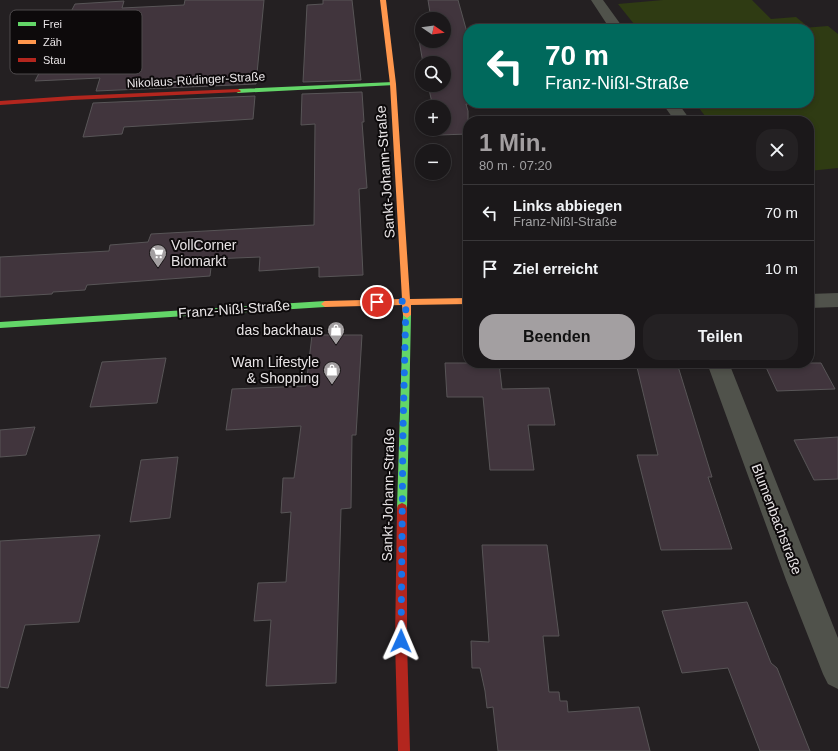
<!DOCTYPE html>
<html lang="de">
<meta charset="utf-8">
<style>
:root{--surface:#1b181a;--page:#242123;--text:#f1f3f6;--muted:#a0a0a2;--line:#393739;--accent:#a39fa1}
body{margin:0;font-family:Helvetica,sans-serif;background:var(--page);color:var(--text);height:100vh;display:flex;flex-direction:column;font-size:15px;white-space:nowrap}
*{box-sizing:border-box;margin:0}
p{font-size:13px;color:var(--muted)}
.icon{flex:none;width:22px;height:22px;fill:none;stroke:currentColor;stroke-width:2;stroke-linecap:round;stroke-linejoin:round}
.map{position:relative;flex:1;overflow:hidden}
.drawer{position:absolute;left:463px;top:116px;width:351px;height:252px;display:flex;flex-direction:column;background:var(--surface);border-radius:16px;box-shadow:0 2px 6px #0003,0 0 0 1px var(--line)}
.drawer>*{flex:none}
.guide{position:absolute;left:463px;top:24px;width:351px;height:84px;border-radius:16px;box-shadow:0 2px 6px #0003,0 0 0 1px var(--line);background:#00695c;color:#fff;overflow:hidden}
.needle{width:26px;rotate:103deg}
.tools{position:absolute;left:415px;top:12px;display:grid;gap:8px}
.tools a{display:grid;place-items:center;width:36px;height:36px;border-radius:50%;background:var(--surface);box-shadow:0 2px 6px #0003,0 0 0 1px var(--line);font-size:20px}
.pin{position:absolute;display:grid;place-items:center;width:34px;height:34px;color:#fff;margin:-17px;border:2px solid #fff;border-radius:50%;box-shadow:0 1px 4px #0007}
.me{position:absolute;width:44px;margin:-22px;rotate:1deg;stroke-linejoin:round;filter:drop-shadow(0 0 3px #0008)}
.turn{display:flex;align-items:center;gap:14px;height:84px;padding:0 16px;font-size:18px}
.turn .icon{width:52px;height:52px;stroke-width:2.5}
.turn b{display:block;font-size:28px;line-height:34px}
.round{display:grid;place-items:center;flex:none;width:42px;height:42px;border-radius:16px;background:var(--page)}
.head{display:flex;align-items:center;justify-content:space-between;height:68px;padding:0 16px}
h1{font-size:24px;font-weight:800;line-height:30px;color:var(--accent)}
.action{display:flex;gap:8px;margin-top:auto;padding:8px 16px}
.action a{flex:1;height:46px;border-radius:16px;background:var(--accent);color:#111;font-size:16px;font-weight:800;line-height:46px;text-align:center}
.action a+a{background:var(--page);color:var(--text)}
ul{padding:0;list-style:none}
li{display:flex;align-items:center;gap:12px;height:56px;padding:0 16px;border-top:1px solid var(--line)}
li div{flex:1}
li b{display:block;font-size:15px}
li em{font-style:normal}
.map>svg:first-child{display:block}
.green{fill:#2f3b13}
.building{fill:#41353d;stroke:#585557}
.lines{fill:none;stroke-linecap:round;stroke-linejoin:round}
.street{fill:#50524b;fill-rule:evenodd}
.fast{fill:#63d668;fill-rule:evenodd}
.slow{fill:#ff974d;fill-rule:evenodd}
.jam{fill:#b3261e;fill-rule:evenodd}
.route{stroke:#1a73e8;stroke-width:7;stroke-dasharray:0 12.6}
.labels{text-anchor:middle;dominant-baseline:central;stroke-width:4;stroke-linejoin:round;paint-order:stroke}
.far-street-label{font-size:12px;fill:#e8e4e6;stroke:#0d0a0b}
.street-label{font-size:14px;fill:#e8e4e6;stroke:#0d0a0b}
.poi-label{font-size:14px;fill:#e8e4e6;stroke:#0d0a0b;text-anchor:end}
.key{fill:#0d0a0b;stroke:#4f4b4d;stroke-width:1}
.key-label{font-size:11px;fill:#e8e4e6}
</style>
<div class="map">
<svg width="838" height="751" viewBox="0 0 838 751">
<rect width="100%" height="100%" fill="#242022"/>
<!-- green -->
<path class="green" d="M663 0H752L771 19 796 17 807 26 782 29H638L618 4Z
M828 26 838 34V168L809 171V121H709L695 103H809V29H790Z"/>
<!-- building -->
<path class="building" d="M185 0H264L256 84 96 91 100 78 35 81 75 4 124 1 122 8 184 5Z
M323 0H352L361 80 303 82 307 5 323 4Z
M428 0H458L468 36V104H466L468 111V134L439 135 438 129H444V107H433L428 85H444V63H423L416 23H422V41H444V19H431Z
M362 92 364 122H362L367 188 359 189 363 275 319 277V267L259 271 260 257 212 259 210 276 87 285 85 290 53 292 52 294 0 297V257L109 251 110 245 148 242 151 234 314 225 315 124 301 125 302 94Z
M255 96 253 119 124 127 122 134 83 137 93 103Z
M312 335H362L356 435H352L351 508 341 509 336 683 266 686 271 620 254 621 258 583 286 582 291 512 281 513 283 478H294L301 426 226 430 232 389 306 386Z
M166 358 157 403 90 407 102 362Z
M445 363H499L502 389 549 388 555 425H528L534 470H490L483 397H447Z
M636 363H677L712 477H708L732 549 661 550 637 455H658Z
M764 363H821L835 389 777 391Z
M35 427 26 455 0 457V430Z
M838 437V479L814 480 794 440Z
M178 457 170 518 130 522 141 460Z
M100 535 79 622 25 625 8 688 0 687V541Z
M482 545H547L559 636H543L549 692H559L560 701H567L568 712 639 707 650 751H498L493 707 487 708 485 691 480 668H472L471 641 489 642Z
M747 602 771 663 777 668 810 751H760L728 668 682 673 662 611Z"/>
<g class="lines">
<!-- street -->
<path class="street" d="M591 0H603L624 29H610Z
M662 103H678L691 121H675Z
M838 293V307L809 308V294Z
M707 363H729L838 638V689L828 684 823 674 786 580Z"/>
<!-- fast -->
<path class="fast" d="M393 82 395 83V85L238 93 235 91 238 89Z
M325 301 329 304 325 307 0 328V322Z
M407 312 411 315 407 508 406 511 402 513 398 511 397 508 403 315Z"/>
<!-- slow -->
<path class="slow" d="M380 0H386L396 84 410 299 468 298V304L411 305V315L407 318 403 315 402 305 325 307 321 304 325 301 402 299 390 84Z"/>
<!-- jam -->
<path class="jam" d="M238 89 241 91 240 92 72 100 0 105V101L72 96Z
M402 503 406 505 407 508V641L410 751H398L395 641 397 508 398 505Z"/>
</g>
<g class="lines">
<!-- route -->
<path class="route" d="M377 302 406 301 403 429 401 641"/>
</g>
<!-- icons -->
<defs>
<g id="supermarket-pin" transform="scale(0.9)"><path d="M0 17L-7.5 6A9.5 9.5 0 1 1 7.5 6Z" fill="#a39fa1" stroke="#0d0a0b"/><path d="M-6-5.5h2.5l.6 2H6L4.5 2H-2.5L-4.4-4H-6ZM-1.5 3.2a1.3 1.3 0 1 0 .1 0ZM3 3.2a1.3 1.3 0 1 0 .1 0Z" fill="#fff"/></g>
<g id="shop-pin" transform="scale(0.9)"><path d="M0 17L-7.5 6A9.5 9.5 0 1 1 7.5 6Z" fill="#a39fa1" stroke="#0d0a0b"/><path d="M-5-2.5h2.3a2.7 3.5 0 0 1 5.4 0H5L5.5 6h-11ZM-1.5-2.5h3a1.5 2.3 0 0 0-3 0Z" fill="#fff"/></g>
</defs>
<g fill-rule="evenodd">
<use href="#supermarket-pin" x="158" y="253"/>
<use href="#shop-pin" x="336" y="330"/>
<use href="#shop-pin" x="332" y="370"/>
</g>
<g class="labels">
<!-- far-street labels -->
<g class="far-street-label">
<text transform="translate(196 80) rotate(-3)">Nikolaus-Rüdinger-Straße</text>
</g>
<!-- street labels -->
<g class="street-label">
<text transform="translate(385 172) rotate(-94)">Sankt-Johann-Straße</text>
<text transform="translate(234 309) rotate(-4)">Franz-Nißl-Straße</text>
<text transform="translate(388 495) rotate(-89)">Sankt-Johann-Straße</text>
<text transform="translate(777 519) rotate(69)">Blumenbachstraße</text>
</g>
<!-- poi labels -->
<g class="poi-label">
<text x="171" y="245" text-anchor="start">VollCorner<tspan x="171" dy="16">Biomarkt</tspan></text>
<text x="323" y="330">das backhaus</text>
<text x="319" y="362">Wam Lifestyle<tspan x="319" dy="16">&amp; Shopping</tspan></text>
</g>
</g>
<!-- legend -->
<rect x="10" y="10" width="132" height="64" rx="6" class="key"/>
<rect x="18" y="22" width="18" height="4" fill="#63d668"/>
<rect x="18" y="40" width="18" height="4" fill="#ff974d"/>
<rect x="18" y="58" width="18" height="4" fill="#b3261e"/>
<g class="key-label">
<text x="43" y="28">Frei</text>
<text x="43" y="46">Zäh</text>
<text x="43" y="64">Stau</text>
</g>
</svg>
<div class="tools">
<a><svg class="needle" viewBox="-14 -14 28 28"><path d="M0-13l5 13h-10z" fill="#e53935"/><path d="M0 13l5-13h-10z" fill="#a0a0a2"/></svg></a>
<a><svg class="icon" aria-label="search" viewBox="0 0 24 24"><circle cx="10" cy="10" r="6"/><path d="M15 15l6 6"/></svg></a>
<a>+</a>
<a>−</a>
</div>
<div class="pin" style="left:377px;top:302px;background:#d93025"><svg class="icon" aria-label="arrive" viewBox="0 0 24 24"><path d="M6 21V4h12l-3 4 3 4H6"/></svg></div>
<svg class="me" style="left:401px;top:641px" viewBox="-20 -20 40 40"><path d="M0-17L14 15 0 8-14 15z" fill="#1a73e8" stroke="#fff" stroke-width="4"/></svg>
<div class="guide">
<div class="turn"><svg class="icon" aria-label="left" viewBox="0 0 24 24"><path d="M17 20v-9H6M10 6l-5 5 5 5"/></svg><div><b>70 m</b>Franz-Nißl-Straße</div></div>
</div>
<section class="drawer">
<div class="head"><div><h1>1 Min.</h1><p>80 m · 07:20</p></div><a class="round"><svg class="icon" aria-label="close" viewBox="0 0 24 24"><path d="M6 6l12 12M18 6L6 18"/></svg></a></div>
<ul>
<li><svg class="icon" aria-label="left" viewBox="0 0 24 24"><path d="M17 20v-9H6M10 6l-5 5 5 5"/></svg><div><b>Links abbiegen</b><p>Franz-Nißl-Straße</p></div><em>70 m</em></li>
<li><svg class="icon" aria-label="arrive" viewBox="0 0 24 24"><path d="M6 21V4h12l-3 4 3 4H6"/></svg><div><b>Ziel erreicht</b></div><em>10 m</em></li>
</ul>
<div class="action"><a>Beenden</a><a>Teilen</a></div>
</section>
</div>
